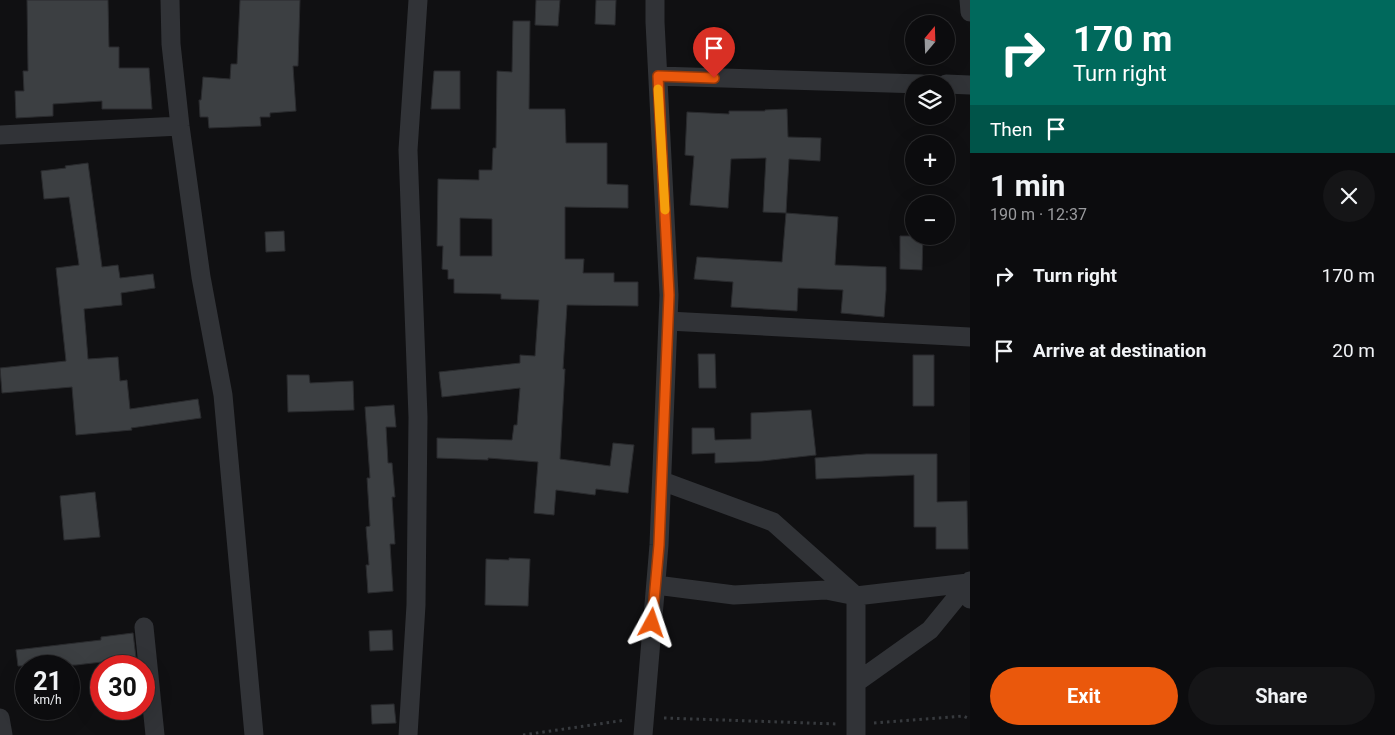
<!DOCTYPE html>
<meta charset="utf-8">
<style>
:root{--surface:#0c0c0e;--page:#151517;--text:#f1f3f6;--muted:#9a9b9e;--line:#2c2c2e;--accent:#ea580c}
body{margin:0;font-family:Roboto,sans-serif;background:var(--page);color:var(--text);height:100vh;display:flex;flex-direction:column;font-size:19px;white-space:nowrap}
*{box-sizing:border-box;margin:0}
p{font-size:16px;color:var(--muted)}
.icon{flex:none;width:28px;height:28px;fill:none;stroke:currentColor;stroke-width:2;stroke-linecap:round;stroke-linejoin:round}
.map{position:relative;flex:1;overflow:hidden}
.drawer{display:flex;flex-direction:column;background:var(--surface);width:425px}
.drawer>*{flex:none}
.top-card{background:#00695c;color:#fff;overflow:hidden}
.needle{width:32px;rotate:19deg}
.fabs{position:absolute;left:905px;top:15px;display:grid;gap:10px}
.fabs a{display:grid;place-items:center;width:50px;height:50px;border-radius:50%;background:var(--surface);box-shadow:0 5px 20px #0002,0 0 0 1px var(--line);font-size:25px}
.speed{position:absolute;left:15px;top:655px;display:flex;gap:10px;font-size:25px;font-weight:700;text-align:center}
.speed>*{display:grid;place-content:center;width:65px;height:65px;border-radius:50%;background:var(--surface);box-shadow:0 5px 20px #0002,0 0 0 1px var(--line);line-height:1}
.speed small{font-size:12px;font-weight:400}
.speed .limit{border:8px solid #d22;background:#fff;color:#111}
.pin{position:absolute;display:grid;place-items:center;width:42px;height:42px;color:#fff;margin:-51px -21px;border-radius:50% 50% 50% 0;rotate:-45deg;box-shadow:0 0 5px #0007}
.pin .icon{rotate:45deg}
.me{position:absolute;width:55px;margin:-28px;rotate:5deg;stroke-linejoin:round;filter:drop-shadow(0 0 4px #0008)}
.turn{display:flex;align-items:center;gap:18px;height:105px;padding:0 20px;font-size:22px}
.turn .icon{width:65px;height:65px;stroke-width:2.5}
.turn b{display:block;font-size:35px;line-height:42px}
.then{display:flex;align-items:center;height:48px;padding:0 20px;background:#0003;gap:10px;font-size:19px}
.round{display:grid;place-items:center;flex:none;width:52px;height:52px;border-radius:26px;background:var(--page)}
.head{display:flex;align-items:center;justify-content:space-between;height:85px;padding:0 20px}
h1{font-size:30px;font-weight:700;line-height:38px}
.cta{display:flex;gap:10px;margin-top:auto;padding:10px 20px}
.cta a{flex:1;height:58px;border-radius:30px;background:var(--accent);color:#fff;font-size:20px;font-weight:700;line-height:58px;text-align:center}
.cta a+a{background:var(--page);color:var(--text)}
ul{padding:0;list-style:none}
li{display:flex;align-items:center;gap:15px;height:75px;padding:0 20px}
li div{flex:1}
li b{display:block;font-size:19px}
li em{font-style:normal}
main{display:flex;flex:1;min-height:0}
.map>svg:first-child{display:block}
.building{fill:#3c3f42;stroke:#2a2b2e;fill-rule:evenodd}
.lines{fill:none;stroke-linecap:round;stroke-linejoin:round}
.path{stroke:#373a3e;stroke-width:3;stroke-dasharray:2.5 4;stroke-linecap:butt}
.street{stroke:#313337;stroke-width:19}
.route-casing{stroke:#983908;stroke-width:12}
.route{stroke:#ea580c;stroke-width:9}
.slow{stroke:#f59e0b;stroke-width:9}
</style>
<main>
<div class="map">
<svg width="970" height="735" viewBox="0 0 970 735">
<rect width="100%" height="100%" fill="#101012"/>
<!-- building -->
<path class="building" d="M27 0H108L109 47H119V68H149L152 109H102V101L53 104V116L16 118 15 91H24L23 71H28Z
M240 0H300L298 66H293L296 111 270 113V117H260L261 126 209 128 208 117H200L199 100H201L203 77 230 79 231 64H237Z
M536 0H560L558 26 535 25Z
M596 0H616L615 25 595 24Z
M513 21H530L529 109H565L566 143H607V184L628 185V208L565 207V259H584L583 273H614V282H638V306L567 305 563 369H565L560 459 610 466 613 443 634 445 628 493 596 489 595 495 556 490 554 515 534 513 538 462 488 458V460L437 458V438L512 440 514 425H517L520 388 442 397 439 372 520 363V355L535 356 539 300 501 299V294L454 293V279H448V270L442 269 443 246H437L438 179 479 180V170H492L493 148H496L497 71 512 72ZM460 218 492 219V256H460Z
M434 71H460V109H431Z
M787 109 788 137 821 138 820 161 789 159 786 213 763 212 766 158 731 159 728 208 690 205 694 156 685 155 687 112 729 114V111H765V110Z
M88 163 102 267 118 265 120 278 153 274 155 288 121 293 122 305 84 309 88 359 118 357 120 381 127 380 130 409 198 399 201 418 131 428 132 430 76 435 72 387 2 393 0 368 66 361 56 268 79 265 69 197 44 199 41 171 66 168 65 166Z
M786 213 838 217 835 265 886 267V290L884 317 841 313 843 290 798 288 797 311 731 307 733 282 694 279 697 257 782 262Z
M284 231 285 251 266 252 265 232Z
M900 236H923L922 270 900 269Z
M698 354H715L716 388H699Z
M913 355H934V406H913Z
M287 375H309L310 383 353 381 354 410 288 412Z
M394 405 396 427H386L388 463H392L395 497H392L395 544H390L393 591 368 593 366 565H369L366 527 370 526 367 478H370L365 407Z
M811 410 816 455 762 461 715 463V453L692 454V428H714L715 440 751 439V413Z
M866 454H937V502L967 501 968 549H936V527H914V475L816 479 815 458Z
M95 492 100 537 64 540 60 496Z
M509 558 530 559 528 606 485 605 486 559 509 560Z
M392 630 393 650 370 651 369 631Z
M133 633 136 658 76 665 18 666 16 650 101 640V637Z
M394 704 396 723 372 724 371 705Z"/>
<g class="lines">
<!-- path -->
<path class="path" d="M664 718 838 724
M874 723 963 716 970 719
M523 735 626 720"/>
<!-- street -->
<path class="street" d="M170 0 171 44 180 126 201 277 223 395 254 735
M969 0 970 12
M658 76 922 84
M946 84 970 85
M0 135 180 126
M668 321 970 337
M662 481 773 522 856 596V735
M656 585 734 595 826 590 856 596 968 583 970 599
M144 627 155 735
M857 682 930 630 970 581
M0 718 3 735
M408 735 416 605 418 417 408 150 418 0
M643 735 659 545 669 295 655 22V0"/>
</g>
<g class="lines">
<!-- route casing -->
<g class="route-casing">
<path id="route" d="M652 623 659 545 669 295 658 76 714 78"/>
</g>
<!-- route -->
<use href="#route" class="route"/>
<!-- slow -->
<path class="slow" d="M658 89 665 210"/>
</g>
</svg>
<div class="fabs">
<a><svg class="needle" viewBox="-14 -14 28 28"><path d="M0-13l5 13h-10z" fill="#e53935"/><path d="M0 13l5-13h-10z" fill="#9a9b9e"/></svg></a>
<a><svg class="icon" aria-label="layers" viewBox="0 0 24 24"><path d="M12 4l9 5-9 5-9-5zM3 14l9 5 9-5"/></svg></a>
<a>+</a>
<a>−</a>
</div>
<div class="speed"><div>21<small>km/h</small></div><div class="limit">30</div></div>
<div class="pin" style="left:714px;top:78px;background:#d93025"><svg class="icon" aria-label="arrive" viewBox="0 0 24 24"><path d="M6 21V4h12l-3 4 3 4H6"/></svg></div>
<svg class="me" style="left:652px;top:623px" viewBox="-20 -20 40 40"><path d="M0-17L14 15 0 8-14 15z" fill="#ea580c" stroke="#fff" stroke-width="4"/></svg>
</div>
<section class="drawer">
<div class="top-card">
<div class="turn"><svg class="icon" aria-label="right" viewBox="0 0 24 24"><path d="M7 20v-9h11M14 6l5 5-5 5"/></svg><div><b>170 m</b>Turn right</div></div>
<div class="then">Then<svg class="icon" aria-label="arrive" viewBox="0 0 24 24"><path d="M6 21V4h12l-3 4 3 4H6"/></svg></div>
</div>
<div class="head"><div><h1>1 min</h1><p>190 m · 12:37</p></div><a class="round"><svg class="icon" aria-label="close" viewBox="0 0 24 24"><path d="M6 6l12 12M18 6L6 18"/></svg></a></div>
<ul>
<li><svg class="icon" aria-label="right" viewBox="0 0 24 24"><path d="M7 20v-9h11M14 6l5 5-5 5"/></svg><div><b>Turn right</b></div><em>170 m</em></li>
<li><svg class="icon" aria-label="arrive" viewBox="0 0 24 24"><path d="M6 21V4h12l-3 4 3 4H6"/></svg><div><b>Arrive at destination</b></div><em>20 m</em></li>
</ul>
<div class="cta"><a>Exit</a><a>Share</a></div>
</section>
</main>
